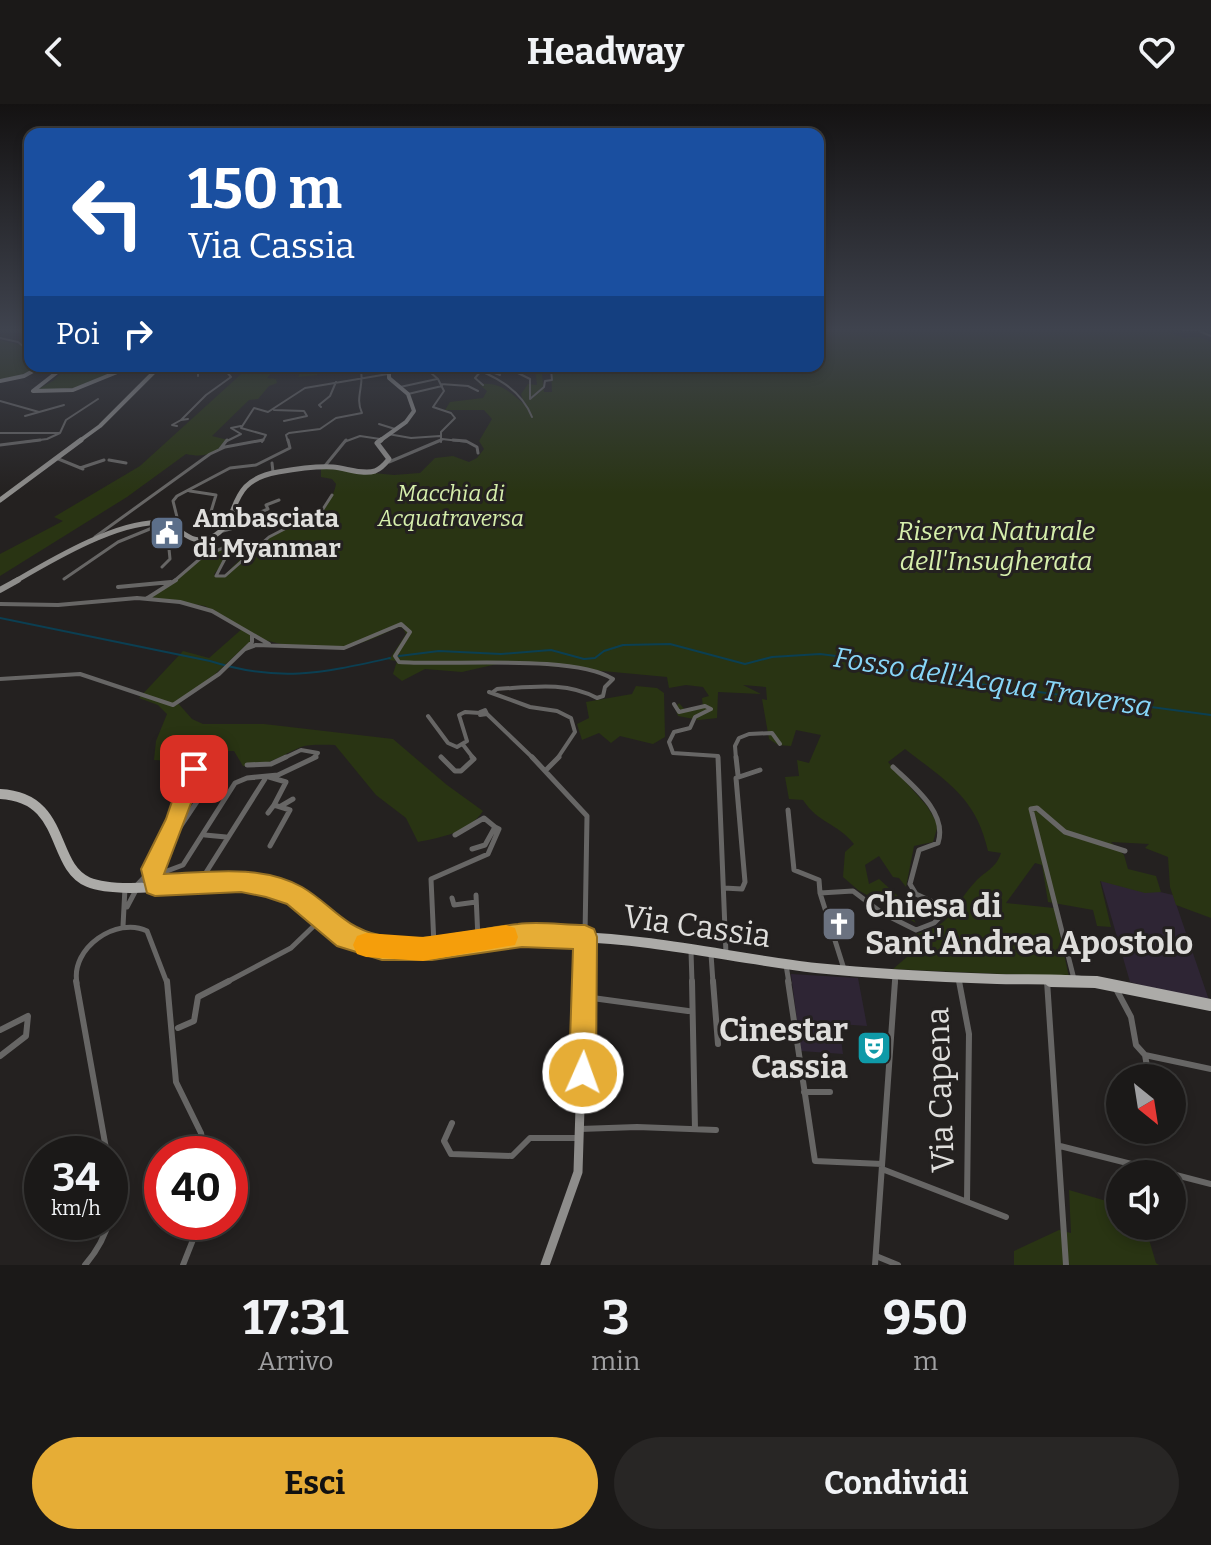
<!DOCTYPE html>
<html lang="it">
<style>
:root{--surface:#1b1918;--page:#282625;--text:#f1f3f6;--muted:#a0a0a2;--line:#393837;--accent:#e6ad36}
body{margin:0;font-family:Bitter,serif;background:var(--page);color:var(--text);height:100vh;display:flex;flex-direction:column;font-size:30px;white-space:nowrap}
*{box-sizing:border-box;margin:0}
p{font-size:26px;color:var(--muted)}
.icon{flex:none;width:44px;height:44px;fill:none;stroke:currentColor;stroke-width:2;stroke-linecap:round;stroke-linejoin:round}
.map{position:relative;height:1161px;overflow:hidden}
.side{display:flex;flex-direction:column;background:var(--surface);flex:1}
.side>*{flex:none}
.hud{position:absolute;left:24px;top:24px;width:800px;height:244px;border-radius:16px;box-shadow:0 4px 12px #0003,0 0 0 2px var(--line);background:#1a4fa0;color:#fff;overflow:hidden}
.needle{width:52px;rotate:150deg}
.buttons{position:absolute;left:1106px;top:960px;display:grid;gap:16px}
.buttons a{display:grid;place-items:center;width:80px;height:80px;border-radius:50%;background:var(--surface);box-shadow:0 4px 12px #0003,0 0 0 2px var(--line);font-size:40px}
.speed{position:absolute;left:24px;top:1032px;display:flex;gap:16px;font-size:40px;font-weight:700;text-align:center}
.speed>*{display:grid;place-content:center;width:104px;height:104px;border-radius:50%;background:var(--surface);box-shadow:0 4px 12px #0003,0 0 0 2px var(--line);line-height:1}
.speed small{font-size:20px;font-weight:400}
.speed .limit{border:12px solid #d22;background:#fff;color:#111}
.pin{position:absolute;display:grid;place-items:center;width:68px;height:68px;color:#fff;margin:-34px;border-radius:16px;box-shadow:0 4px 12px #0006}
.me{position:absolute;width:88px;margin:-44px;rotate:2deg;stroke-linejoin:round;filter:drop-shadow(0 0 6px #0008)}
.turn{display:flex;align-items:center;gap:28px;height:168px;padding:0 32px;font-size:36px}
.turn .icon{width:104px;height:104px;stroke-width:2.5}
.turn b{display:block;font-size:56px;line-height:68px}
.then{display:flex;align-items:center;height:76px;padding:0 32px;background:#0003;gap:16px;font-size:30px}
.eta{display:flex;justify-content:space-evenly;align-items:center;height:136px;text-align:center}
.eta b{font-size:48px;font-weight:700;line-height:56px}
.cta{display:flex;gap:16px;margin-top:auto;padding:16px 32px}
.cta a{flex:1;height:92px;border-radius:48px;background:var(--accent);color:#111;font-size:32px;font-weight:700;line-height:92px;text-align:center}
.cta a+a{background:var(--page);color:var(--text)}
header{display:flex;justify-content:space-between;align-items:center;height:104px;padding:0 32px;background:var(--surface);font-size:36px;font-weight:700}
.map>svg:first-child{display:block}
.education{fill:#2e2534}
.green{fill:#293413}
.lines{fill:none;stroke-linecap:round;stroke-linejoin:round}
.stream{stroke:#0b3f52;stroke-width:2}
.street-far4{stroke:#676665;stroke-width:2}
.street-far3{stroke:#676665;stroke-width:3}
.street-far2{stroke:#676665;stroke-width:4}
.street-far1{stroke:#676665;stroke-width:5}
.street{stroke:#676665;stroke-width:6}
.secondary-far4{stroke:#8e8d8b;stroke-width:4}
.secondary-far3{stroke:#8e8d8b;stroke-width:5}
.secondary-far2{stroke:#8e8d8b;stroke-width:6}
.secondary-far1{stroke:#8e8d8b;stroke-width:7}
.secondary{stroke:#8e8d8b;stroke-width:9}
.primary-far1{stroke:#acaba8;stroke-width:10}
.primary{stroke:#acaba8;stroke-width:12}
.route{fill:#e6ad36;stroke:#967023;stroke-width:2}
.slow{fill:#f59e0b}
.labels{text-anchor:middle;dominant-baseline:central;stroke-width:6;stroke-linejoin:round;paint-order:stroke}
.far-park-label{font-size:22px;font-style:italic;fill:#d6efac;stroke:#242120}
.poi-label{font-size:26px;font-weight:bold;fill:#dfdedc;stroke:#242120;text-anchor:start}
.park-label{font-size:26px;font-style:italic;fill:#d6efac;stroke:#242120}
.water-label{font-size:28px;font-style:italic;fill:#87d6f8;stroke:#242120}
.near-poi-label{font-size:32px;font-weight:bold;fill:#dfdedc;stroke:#242120;text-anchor:start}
.near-street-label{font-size:32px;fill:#dfdedc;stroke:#242120}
</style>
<header><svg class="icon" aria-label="back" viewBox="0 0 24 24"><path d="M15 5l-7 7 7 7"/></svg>Headway<svg class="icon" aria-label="heart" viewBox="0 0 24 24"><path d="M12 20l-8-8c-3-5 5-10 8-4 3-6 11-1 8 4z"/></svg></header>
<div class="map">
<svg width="1211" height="1161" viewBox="0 0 1211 1161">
<rect width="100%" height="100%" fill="#242120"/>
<!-- education -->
<path class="education" d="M1100 774 1173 791 1210 899 1130 878Z
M791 870 858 874 867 922 839 920 843 950 801 947Z"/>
<!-- green -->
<path class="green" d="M818 226H1166L1184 234 1200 233 1211 238V814L1176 801 1170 783 1168 753 1145 744 1149 740 1111 738 1124 751 1128 765 1156 772 1161 788 1145 789 1100 777 1111 823 1097 822 1093 806 1048 798 1042 761 1035 759 1006 799 1054 804 1069 873 893 865 915 846V830C954 822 953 801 976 777 987 766 996 764 1001 749L988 747C976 693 946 677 905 645L888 658 927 702 938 721 933 738 914 742 906 783 899 774 893 773 879 752 865 761 869 780 879 775 899 793 916 819 858 786 843 773 845 748 854 740C837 719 818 719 803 696L789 695 785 673 799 672 797 656 809 659 821 631 796 626 791 642 778 641 769 635 762 595 767 596 766 583 743 581 761 590 718 588 717 614 699 616 678 612 675 604 679 599 685 606 703 603 702 594 709 592 703 583 686 581 669 584 667 573 506 558 462 568 425 565 402 577 393 570 397 557 389 556 406 530 403 524 398 523C385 529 370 537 356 540 331 546 278 544 256 532L214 571 177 598 192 615 203 620H264L393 635 447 681 483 707C468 729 442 733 418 738L406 714 376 691 335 641C324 641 310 640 301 643 281 651 266 664 243 662L234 647C208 646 193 651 186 677L169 680 173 657 154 656 156 637 167 610 158 601 139 594 183 547 209 554 243 524 205 502 150 493C181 475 206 443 242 435V438L214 470 217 473 224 472C238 456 256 441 274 430 297 414 330 412 336 380L332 375 321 373V364L394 371 420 369 435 354 453 352 469 358 477 354 484 345 479 337 492 315 484 306H445L450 298 483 294 487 287 479 280C500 278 509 287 524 300L521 290 528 280 537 281 535 263 541 262 544 288H552L551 262H818Z
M0 236 20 241 30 249V262H39L22 271 0 276Z
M68 262H87V266L94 264 100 269 117 262H128L74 284 36 286 53 277Z
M250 262H307L318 267 317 271 298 273 301 267 274 266 267 274 276 275 277 279 269 282 258 295 249 296 212 332 228 336C214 350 205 354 186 350L127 393 0 472V450L63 417 54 413 140 362Z
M636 582 657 584 664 589 665 633 653 640 620 632 611 639 599 629 582 636 577 620 589 614 586 598 632 590Z
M1069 1086 1120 1101V1122H1145L1156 1159 1159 1161H1014V1147L1059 1126 1071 1129Z"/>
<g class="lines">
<!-- stream -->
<path class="stream" d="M0 514 210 557C279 579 322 569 390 554
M399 552 439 547 501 550 551 546 584 555 595 554 604 547 623 541 670 540 745 560 772 553 820 550 844 553 867 562 924 568 957 577 1211 611"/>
<!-- street-far4 -->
<path class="street-far4" d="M1183 226H1201
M1199 227 1211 232
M0 234 18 238 30 248
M182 262 198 269V272
M423 262 438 275 444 287 433 303 451 309 455 314 441 328V338
M467 262C494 271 521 285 532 313
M529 262 514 267 530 275V295L544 283 545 277 552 276 551 265
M478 263 500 271
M301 267 361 264
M481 267 475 274 483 281
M441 280 468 282 478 287
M400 283 437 275
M408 290 442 282
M0 297 39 308
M321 303 319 301 330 292 336 278
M274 306 304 307 307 312 284 317
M25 312 64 301
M188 315 181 316 206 291 231 273 226 267 204 262
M379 320 395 325
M177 322 172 321 181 316
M0 329H60
M60 329 66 316 98 295
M388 330 411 334 440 332
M442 335 468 338
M24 338 47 335 60 329
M225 338 241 330 231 324 241 322
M262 338 266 331 241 324 254 304 268 308 305 284 388 270
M288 338 286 331 289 329 320 325 336 314 362 309C354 293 366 279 360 262
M344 338 360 332 380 335"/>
<!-- street-far3 -->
<path class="street-far3" d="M453 336 466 337 477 343 478 349
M0 341 40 336
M220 345 227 336
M56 354 83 365
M109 356 126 359
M389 358 441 336
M272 359 273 368
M324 363 346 336
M80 364 104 356
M190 387 216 391 206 424 223 422
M209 415 228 413
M170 422 177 413 173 397 177 392 230 364 256 361 290 344 288 336
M226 422 268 405 266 401 279 396
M223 427 270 414
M95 433 210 350 225 343 263 336
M162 463 170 455 169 445 183 432
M64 475 118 438 162 420
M173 478 202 453 223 444 228 449 216 472H225L269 433 323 405 332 391"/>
<!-- street-far2 -->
<path class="street-far2" d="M118 483 171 478
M146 495 176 476
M0 500 58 501 137 494 180 498 212 507 269 540
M245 545 256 541 344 544 401 520 410 528 395 552 399 558C451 562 573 550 613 575L605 583 603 592 597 594C566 577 531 583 497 585L493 588
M0 575 80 570 173 601 219 570 252 538V531
M489 588 530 603 557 607 571 614 575 628 557 655
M674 600 679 608 705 602 711 605 695 613 690 624 674 628 669 638 673 649 718 652V655
M485 606 487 610 480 611V608Z
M487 610 534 655
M428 612 448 639 457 643 467 637 459 611 465 608 480 609
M464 642 474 655
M282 655 301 646 318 649 312 655
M736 655 735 642 739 634 749 630 772 629 780 640"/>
<!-- street-far1 -->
<path class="street-far1" d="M441 653 455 667H461L474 655 472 653
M532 653 587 712 585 831
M718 653 726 850
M736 653 738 671
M247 661 271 660 286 653
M546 666 559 653
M269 673 286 678 274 701 290 706 270 742
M170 687 187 686
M202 689 219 688
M281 702 293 695
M788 706 794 766 819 776 820 789
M268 709 274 701
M205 731 226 733
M455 731 484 714 495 723
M164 741 195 661
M200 778 265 675
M157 779 167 767 183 761 235 679 247 674 278 671 316 653
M137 781 152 765 218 666
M724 784 742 785 745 778 736 674 760 666
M476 791 478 835
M452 794 454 801 476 798
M127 803 136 786
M123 822 125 784
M434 841 431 775 488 750 499 725 495 723 485 741 472 745
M691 847 692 879
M711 850 713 879
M786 861 789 879
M844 865 820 789 853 787 882 809 916 826 934 819 942 811 937 800 916 790 910 780 919 746 938 739C948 709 913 682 893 663
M1074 875 1031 705 1037 704 1065 728 1125 747
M77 879C70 844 117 812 147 827L167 879
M225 879 291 844 320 816
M895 879V872"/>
<!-- street -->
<path class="street" d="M76 877 107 1050
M167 877 176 978 201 1029 205 1050
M692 877 695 1025
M713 877 718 940
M788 877 815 1057 882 1060
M959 877 969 930 967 1097
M1047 877 1066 1161
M1115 883 1131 913 1136 941 1145 951
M585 893 688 907
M178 924 194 917 198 893 229 877
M0 926 28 912 26 932 0 952
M1149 974 1145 951 1211 965
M804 988H830
M452 1019 444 1037 451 1050 512 1052 530 1034H577
M580 1025 637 1023 716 1026
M1060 1042 1171 1070
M882 1065 1006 1113
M1172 1070 1211 1080
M876 1152 898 1161
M85 1161C110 1132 116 1103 110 1065
M183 1161 200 1118
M875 1161 895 877"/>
<!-- secondary-far4 -->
<path class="secondary-far4" d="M65 262 33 287 73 286 132 262
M0 277 24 272 42 262
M78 338 100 322 160 262
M378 338 406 318 414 307 408 290 389 274V268L396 262"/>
<!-- secondary-far3 -->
<path class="secondary-far3" d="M0 396 81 336
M14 478C50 457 120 415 162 419 181 421 189 444 212 433 243 418 223 377 278 368 295 365 315 362 333 363 346 364 362 371 375 367 382 364 385 360 389 355L377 339 381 336"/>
<!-- secondary-far2 -->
<path class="secondary-far2" d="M0 486 18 476"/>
<!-- secondary-far1 -->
<path class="secondary-far1" d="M584 879 585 833"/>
<!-- secondary -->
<path class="secondary" d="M545 1161 578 1068 584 877"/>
<!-- primary-far1 -->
<path class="primary-far1" d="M0 690C67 693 50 762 88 778 123 793 212 774 257 780 304 786 326 832 371 842 419 854 474 834 522 831 539 830 558 832 576 833 653 835 738 855 816 864 876 870 937 873 997 875 1031 876 1066 874 1099 879"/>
<!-- primary -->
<path class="primary" d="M1051 877 1096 878 1211 901"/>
</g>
<!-- sky -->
<linearGradient id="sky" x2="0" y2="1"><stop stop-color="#141212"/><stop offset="0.58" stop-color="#3f434e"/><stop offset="1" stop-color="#3f434e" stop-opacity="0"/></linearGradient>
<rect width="1211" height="389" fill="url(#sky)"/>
<!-- route -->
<path class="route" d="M194 657 201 659 204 665 164 770C209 768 261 760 302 783 331 800 343 823 379 831 423 841 474 825 518 820 540 817 563 821 585 821L594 825 597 833 596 969 592 978 583 982 573 978 569 969 573 845 522 843 432 856H382L337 842 287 800 266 793 241 788 155 792 147 789 141 765 166 715 183 665 186 659Z"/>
<!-- slow -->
<path class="slow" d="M506 821 515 824 518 833 515 841 423 857 366 853 357 850 353 841 357 832 366 829 423 833Z"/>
<!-- icons -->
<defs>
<g id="civic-square" transform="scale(1.8)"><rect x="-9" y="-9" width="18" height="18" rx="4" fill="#5c6f8a" stroke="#242120"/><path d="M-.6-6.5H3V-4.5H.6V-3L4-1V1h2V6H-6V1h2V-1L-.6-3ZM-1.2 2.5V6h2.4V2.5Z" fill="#fff"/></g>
<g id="church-square" transform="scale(1.8)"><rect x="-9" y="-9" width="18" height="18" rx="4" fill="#6b7280" stroke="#242120"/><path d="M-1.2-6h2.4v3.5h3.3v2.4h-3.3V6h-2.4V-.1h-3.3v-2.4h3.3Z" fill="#fff"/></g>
<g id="theatre-square" transform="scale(1.8)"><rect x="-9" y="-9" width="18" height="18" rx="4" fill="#0f9aa8" stroke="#242120"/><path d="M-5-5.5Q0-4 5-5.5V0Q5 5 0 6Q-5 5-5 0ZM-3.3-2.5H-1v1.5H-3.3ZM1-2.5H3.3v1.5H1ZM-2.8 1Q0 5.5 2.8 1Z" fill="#fff"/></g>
</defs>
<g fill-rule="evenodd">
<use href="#civic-square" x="167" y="429"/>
<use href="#church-square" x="839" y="820"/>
<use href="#theatre-square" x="874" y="944"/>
</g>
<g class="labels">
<!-- far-park labels -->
<g class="far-park-label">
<text x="451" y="389">Macchia di<tspan x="451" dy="25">Acquatraversa</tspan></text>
</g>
<!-- poi labels -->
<g class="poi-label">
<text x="193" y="414">Ambasciata<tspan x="193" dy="30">di Myanmar</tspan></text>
</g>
<!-- park labels -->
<g class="park-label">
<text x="996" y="427">Riserva Naturale<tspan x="996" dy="30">dell'Insugherata</tspan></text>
</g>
<!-- water labels -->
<g class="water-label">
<text transform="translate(993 578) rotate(9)">Fosso dell'Acqua Traversa</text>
</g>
<!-- near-poi labels -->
<g class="near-poi-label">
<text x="865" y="802">Chiesa di<tspan x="865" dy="37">Sant'Andrea Apostolo</tspan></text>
<text x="848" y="926" text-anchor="end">Cinestar<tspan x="848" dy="37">Cassia</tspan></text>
</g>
<!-- near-street labels -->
<g class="near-street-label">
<text transform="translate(697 822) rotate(8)">Via Cassia</text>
<text transform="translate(940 986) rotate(-92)">Via Capena</text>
</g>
</g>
</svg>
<div class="buttons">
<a><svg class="needle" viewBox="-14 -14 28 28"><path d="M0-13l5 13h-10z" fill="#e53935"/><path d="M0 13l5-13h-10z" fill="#a0a0a2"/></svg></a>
<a><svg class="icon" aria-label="sound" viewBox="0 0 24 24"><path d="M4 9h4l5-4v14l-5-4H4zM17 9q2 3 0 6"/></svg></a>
</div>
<div class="speed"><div>34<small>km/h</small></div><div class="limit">40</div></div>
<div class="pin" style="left:194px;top:665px;background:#d93025"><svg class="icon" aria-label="arrive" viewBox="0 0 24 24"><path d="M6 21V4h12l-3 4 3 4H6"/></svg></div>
<svg class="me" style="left:583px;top:969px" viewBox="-20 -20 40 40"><circle r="17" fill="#e6ad36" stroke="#fff" stroke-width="3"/><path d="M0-11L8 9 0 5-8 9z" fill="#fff"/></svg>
<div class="hud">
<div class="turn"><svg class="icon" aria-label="left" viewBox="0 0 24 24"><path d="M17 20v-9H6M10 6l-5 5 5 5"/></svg><div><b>150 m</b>Via Cassia</div></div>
<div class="then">Poi<svg class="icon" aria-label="right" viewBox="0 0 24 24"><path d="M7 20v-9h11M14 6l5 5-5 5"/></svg></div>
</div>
</div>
<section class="side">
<div class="eta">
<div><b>17:31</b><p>Arrivo</p></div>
<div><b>3</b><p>min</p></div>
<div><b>950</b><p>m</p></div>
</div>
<div class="cta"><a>Esci</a><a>Condividi</a></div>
</section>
